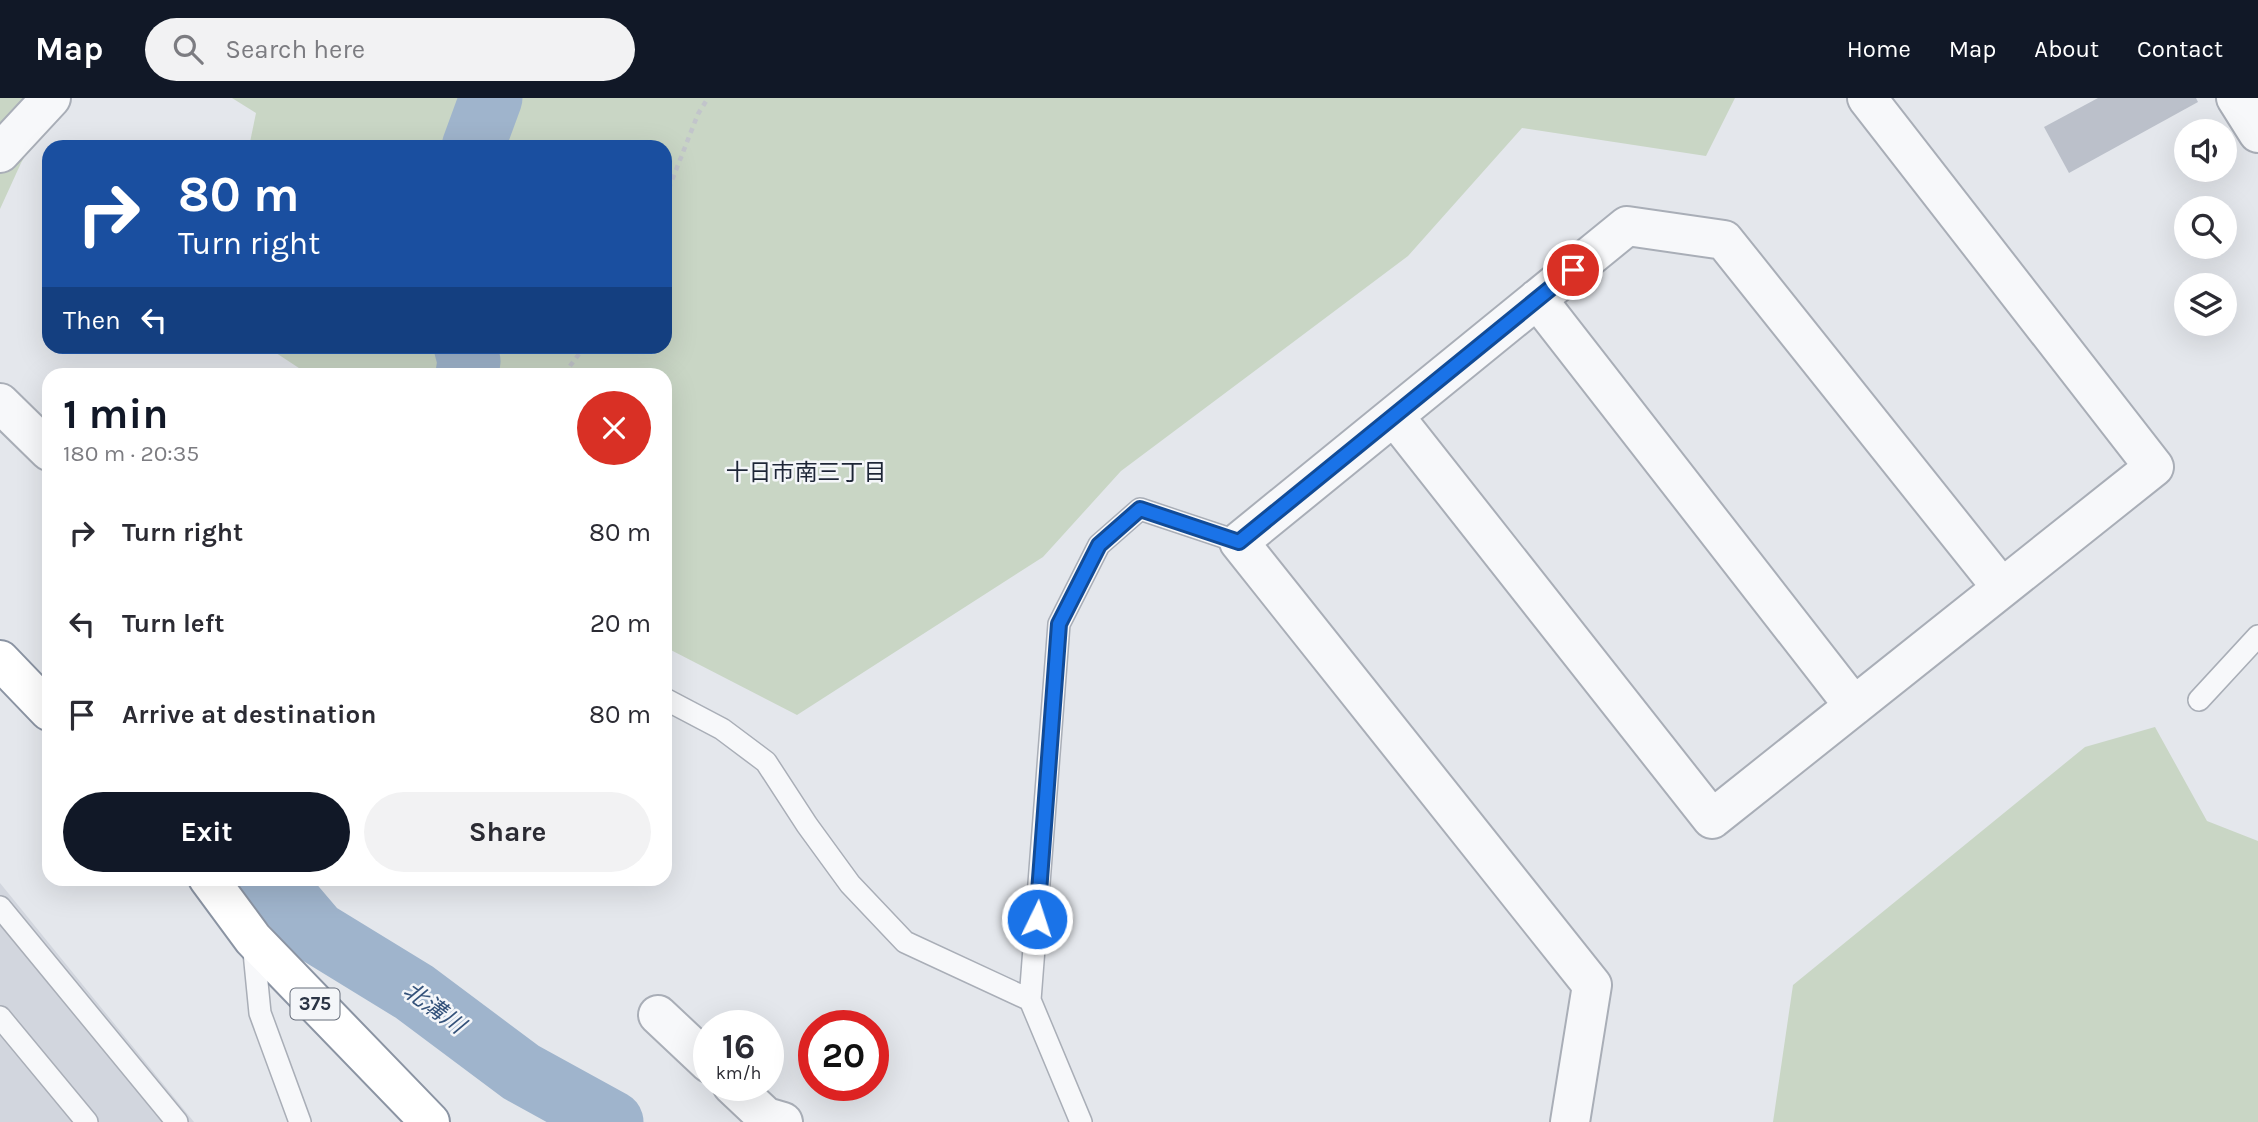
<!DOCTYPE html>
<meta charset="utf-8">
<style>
:root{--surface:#fff;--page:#f2f2f3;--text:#2b2b33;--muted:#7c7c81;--accent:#111827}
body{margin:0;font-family:Karla,"Noto Sans JP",sans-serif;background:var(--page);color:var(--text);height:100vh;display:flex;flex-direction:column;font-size:26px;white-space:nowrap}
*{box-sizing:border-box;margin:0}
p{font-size:23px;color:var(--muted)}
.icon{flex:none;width:38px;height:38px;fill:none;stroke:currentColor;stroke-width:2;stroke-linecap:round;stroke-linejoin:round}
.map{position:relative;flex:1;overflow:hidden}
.drawer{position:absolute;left:42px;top:270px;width:630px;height:518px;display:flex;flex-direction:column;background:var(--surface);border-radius:21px;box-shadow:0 7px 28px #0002}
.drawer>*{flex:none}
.hud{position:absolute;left:42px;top:42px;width:630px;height:214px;border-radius:21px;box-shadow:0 7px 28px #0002;background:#1a4fa0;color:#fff;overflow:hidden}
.buttons{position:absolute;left:2174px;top:21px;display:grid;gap:14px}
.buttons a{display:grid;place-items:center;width:63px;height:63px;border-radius:50%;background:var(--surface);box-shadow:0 7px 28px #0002;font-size:35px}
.speed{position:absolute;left:693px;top:912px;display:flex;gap:14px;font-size:35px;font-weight:700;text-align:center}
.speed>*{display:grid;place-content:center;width:91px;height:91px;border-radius:50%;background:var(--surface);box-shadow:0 7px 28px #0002;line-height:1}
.speed small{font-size:18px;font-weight:400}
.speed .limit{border:10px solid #d22;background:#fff;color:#111}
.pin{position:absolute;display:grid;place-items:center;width:60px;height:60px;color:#fff;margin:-30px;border:4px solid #fff;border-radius:50%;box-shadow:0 2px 7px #0007}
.me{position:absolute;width:77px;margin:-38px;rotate:4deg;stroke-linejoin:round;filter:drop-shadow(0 0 5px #0008)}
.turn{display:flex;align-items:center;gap:24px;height:147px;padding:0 21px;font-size:32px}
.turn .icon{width:91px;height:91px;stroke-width:2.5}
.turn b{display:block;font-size:49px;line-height:60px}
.then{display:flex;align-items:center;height:66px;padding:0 21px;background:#0003;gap:14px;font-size:26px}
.round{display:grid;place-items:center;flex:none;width:74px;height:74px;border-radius:37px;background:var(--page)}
.summary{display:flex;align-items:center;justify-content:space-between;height:119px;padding:0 21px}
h1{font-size:42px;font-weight:700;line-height:52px;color:var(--accent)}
.primary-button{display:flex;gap:14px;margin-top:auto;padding:14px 21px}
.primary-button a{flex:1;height:80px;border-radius:42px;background:var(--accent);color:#fff;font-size:28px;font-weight:700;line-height:80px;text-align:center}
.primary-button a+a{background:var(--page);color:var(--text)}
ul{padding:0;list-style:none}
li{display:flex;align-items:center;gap:21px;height:91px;padding:0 21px}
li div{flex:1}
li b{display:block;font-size:26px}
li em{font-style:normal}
header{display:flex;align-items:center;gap:42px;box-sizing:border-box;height:98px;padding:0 35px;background:var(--accent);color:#fff}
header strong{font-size:33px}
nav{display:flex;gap:38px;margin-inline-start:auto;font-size:24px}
.search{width:490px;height:63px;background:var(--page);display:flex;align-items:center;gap:18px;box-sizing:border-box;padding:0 24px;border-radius:38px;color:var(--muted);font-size:26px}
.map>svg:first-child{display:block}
.built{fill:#d2d6de}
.green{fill:#c9d6c5}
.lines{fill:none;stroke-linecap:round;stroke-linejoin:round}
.river{stroke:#9fb4cc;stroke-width:63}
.building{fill:#bbc0ca}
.lane-casing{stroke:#a9aeb7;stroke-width:24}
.street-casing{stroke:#a9aeb7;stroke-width:42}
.highway-casing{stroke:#8b94a3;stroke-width:42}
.path{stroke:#c2c5cb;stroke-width:4.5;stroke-dasharray:5 5;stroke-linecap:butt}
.lane{stroke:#f7f8fa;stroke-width:21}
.street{stroke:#f7f8fa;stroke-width:38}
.highway{stroke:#fff;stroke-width:38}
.route-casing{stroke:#114b97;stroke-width:18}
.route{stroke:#1a73e8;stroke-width:12}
.labels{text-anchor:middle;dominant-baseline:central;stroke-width:5;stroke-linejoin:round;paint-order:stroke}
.shield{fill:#f4f6f9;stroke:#676e7b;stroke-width:2}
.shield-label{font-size:19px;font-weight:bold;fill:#2b3445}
.neighbourhood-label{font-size:23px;fill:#1d2536;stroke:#f4f6f9}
.water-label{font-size:23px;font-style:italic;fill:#34527a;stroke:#f4f6f9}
</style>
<header>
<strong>Map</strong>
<div class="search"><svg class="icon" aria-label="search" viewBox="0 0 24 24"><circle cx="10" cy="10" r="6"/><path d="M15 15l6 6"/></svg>Search here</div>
<nav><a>Home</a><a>Map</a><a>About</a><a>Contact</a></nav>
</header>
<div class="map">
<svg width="2258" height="1024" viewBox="0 0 2258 1024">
<rect width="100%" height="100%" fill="#e4e7ec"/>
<!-- built -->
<path class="built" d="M0 785 194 1024H0Z"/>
<!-- green -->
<path class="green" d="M0 0H58L21 65 0 111Z
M232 0H1735L1706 58 1522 30 1408 158 1121 373 1043 459 797 617 665 549V276H308L267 249 665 248V49H249L256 15Z
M2155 629 2207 723 2258 743V1024H1773L1793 887 2085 649Z"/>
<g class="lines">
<!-- river -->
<path class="river" d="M473 49 491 0
M465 248 469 263 467 276
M270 780 316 834 414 894 521 974 612 1024"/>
</g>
<!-- building -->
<path class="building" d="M2098 0H2196L2198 4 2069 75 2044 29Z"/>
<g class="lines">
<!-- lane casing -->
<g class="lane-casing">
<path id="lane" d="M665 601 722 631 766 664 807 727 850 786 905 844 1030 902
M2199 602 2258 538
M0 809 177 1024
M253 844 260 915 300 1024
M0 919 87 1024
M1081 1024 1030 902 1059 526 1099 447 1140 411 1239 444"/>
</g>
<!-- street casing -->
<g class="street-casing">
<path id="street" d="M2236 0 2258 35
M0 55 51 0
M1537 201 1854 608
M0 305 49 353
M1394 318 1712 721 2154 369 1867 0
M658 917 709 965
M732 987 766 1019 783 1024
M1570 1024 1592 887 1239 444 1627 128 1724 142 2002 490"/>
</g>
<!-- highway casing -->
<g class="highway-casing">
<path id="highway" d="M0 562 49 613
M208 780 253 841 430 1024"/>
</g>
<!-- path -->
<path class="path" d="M665 100 698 16 708 0
M564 276 585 248"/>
<!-- lane -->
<use href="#lane" class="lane"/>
<!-- street -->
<use href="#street" class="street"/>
<!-- highway -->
<use href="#highway" class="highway"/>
</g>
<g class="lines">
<!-- route casing -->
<g class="route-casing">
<path id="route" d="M1037 821 1059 526 1099 447 1140 411 1239 444 1573 172"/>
</g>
<!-- route -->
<use href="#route" class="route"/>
</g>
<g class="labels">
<!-- shield labels -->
<rect class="shield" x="290.5" y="890.5" width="49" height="31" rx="5"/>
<g class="shield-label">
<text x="315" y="906">375</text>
</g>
<!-- neighbourhood labels -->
<g class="neighbourhood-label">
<text x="806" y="374">十日市南三丁目</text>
</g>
<!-- water labels -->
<g class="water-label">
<text transform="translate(434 910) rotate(36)">北溝川</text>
</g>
</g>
</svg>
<div class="buttons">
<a><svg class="icon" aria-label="sound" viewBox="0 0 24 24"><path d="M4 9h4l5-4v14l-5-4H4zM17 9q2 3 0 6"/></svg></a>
<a><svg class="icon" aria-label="search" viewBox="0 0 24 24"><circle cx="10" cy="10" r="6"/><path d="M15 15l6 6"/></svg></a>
<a><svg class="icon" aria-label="layers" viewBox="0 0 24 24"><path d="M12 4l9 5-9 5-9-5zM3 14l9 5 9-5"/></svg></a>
</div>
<div class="speed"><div>16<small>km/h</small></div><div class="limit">20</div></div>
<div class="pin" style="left:1573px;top:172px;background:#d93025"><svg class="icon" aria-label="arrive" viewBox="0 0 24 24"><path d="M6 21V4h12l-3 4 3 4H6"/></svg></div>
<svg class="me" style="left:1037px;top:821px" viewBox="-20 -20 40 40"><circle r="17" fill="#1a73e8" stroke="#fff" stroke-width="3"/><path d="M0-11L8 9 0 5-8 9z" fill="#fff"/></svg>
<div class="hud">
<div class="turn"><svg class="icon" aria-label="right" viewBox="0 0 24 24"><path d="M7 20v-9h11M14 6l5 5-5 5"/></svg><div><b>80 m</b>Turn right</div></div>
<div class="then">Then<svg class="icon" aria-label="left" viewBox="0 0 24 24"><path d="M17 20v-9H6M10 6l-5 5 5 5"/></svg></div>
</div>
<section class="drawer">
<div class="summary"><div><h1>1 min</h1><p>180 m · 20:35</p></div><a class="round" style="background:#d93025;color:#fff"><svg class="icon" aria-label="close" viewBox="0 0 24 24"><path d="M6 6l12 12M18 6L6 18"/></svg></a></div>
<ul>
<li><svg class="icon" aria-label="right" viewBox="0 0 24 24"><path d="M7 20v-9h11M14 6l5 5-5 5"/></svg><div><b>Turn right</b></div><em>80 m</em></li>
<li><svg class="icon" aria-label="left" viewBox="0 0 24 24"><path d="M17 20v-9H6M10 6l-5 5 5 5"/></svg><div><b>Turn left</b></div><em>20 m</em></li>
<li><svg class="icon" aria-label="arrive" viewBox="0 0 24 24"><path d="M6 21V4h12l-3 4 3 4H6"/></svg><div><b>Arrive at destination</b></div><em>80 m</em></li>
</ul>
<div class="primary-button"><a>Exit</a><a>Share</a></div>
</section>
</div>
